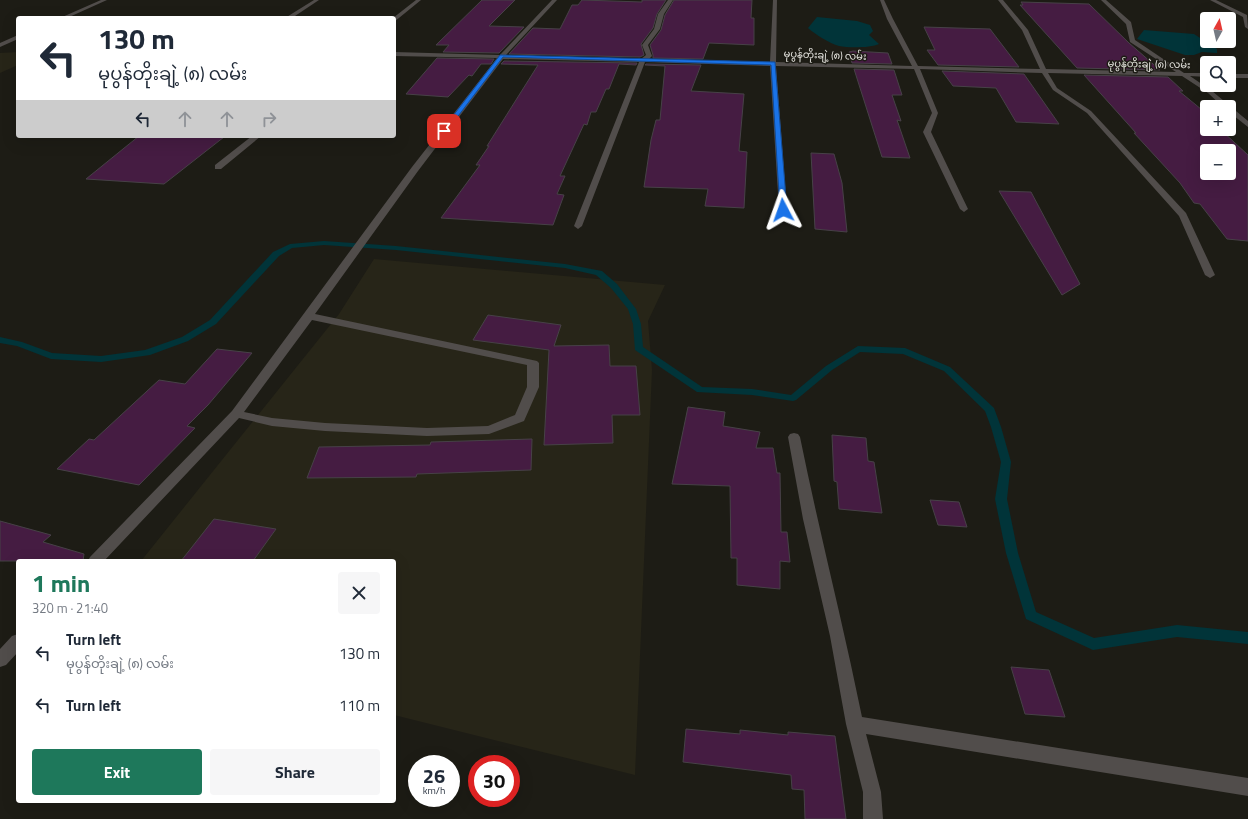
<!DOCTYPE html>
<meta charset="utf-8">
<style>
:root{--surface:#fff;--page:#f6f6f7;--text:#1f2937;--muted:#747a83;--accent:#1e785b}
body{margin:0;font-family:"Titillium Web","Noto Sans Myanmar",sans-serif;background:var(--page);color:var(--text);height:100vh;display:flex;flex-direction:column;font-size:15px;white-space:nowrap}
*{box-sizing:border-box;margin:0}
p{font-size:13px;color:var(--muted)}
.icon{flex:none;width:22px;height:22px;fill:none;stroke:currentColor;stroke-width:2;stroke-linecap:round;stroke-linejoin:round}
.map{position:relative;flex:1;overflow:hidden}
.drawer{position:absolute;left:16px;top:559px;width:380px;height:244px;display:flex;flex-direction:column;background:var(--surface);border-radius:4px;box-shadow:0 4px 16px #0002}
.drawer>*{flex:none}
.guide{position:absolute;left:16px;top:16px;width:380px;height:122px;border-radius:4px;box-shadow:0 4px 16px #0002;background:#fff;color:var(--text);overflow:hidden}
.needle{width:26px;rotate:8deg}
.controls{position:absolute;left:1200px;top:12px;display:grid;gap:8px}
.controls a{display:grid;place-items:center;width:36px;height:36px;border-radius:4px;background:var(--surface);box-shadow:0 4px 16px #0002;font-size:20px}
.speed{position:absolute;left:408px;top:755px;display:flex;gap:8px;font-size:20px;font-weight:700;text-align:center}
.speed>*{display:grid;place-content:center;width:52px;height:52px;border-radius:50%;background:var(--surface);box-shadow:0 4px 16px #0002;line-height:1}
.speed small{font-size:10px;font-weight:400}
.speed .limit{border:6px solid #d22;background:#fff;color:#111}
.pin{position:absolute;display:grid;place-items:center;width:34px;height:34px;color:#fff;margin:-17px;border-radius:8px;box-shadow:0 2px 6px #0006}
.me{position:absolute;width:44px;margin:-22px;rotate:356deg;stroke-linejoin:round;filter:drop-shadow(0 0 3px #0008)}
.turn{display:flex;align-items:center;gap:14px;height:84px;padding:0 16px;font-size:18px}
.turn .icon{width:52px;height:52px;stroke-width:2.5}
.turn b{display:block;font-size:28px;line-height:34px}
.lanes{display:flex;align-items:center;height:38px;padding:0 16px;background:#0003;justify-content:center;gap:20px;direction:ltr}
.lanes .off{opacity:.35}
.round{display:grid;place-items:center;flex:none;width:42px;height:42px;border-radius:4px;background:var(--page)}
.summary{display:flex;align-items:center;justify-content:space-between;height:68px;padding:0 16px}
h1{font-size:24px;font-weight:700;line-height:30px;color:var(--accent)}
.primary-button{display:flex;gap:8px;margin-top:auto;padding:8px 16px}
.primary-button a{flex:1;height:46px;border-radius:4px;background:var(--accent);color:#fff;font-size:16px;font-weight:700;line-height:46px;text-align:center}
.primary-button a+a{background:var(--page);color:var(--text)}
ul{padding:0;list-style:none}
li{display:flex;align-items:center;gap:12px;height:52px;padding:0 16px}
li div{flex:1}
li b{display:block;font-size:15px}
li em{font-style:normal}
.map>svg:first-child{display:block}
.built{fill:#272518}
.water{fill:#013439}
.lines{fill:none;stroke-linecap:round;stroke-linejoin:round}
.stream{fill:#013439;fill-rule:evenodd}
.building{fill:#451c42;stroke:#474147;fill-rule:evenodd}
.street{fill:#514d4b;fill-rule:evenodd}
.route{fill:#1a73e8;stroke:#114b97}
.labels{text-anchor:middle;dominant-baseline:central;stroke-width:3;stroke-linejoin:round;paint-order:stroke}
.far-street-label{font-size:10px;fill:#e8e7e2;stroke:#1d1c15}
</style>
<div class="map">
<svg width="1248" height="819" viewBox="0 0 1248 819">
<rect width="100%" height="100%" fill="#1d1c15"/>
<!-- built -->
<path class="built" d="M18 52V65L0 73V53Z
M374 259 665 285 648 321 652 370 635 775 394 715V561H141L339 314Z"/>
<!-- water -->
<path class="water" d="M817 17 857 21 870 25 873 31 869 35 879 44C871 48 848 48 839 46 829 43 816 35 808 28Z
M1144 30 1194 34 1217 49V53L1202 52 1194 55H1185L1137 39Z"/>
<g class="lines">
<!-- stream -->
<path class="stream" d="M324 241 396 246 565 264 602 271 617 284 636 309 641 324 643 347 702 387 752 389 791 395 826 366 858 346 905 348 950 367 994 408 1001 427 1011 462 1007 499 1018 553 1036 612 1094 638 1177 625 1248 632V644L1177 637 1093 650 1026 619 1006 553 995 499 1001 462 991 427 985 411 944 371 903 354 860 352 832 370 796 400 793 401 752 395 697 392 635 350 633 324 628 309 611 288 596 275 565 268 396 250 324 245 292 248 279 256 216 324 188 341 150 355 101 362 51 359 17 346 0 343V337L22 342 52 353 101 356 145 350 182 337 210 320 273 252 290 244Z"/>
</g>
<!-- building -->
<path class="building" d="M482 0H515L489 26 524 27 499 53 443 52 449 45H436Z
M582 0 642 2V0H666L657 14 653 28 641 44 644 55 640 57 509 54 533 28 560 29 572 5H578Z
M674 0H752L751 18H754V45L709 43 703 59 653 58V55L650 45 661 30 665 15Z
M1021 2 1089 4 1129 43 1160 70 1077 68 1020 5H1023Z
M924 27 990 29 1019 67 938 65 927 50H935Z
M853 51 888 53 892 64 852 63 849 52Z
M437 58 494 59 491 64H481L472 76 469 75 448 97 406 94Z
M504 61 637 63 636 65 619 64 609 89H606L596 112H591L587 125 584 124 560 176H565L557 194 564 195 553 225 441 218 480 165H476L489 146H487L538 65 501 64Z
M646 64 701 65 691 91 744 94 739 151 747 152 744 208 705 206 708 189 644 187 651 140 656 120H660L665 66 645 65Z
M854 69 894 70 902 95H892L901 121 897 120 910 158 882 157Z
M942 71 1024 74 1059 124 1016 122 996 88 953 86Z
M1084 75 1168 77 1183 91H1179L1207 114V129L1227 130H1221L1248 155V241L1227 239 1200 204 1194 203 1180 183 1134 133H1136ZM1207 151H1229V173H1207Z
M139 136H188L224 137 164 184 86 179Z
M811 153 834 154 842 183 847 232 815 229Z
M999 191 1031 192 1080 284 1062 295Z
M488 315 561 325 554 346 609 345 610 366H636L640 415H612L613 443 544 445 549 350 473 340Z
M217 349 252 353 208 405 187 426 195 428 139 485 57 469 89 439 94 440 159 380 185 384Z
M688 407 725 412 723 426 760 432 756 448H773L777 473H780L781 532H787L790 562 780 561V589L737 585V558H731L730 486 672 484Z
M832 435 866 438 868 461 874 462 882 513 839 509 837 482 834 481Z
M532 439 531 470 417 474 416 477 307 478 319 447 430 445 431 442Z
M930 500 959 502 967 527 938 525Z
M214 519 276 529 253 561H181Z
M0 521 51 535 43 542 84 554 83 561H0Z
M1011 667 1049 670 1065 717 1025 714Z
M686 729 740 734V730L788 735V732L835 736 846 819H805L804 790 792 789 791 775 683 762Z"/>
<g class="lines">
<!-- street -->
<path class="street" d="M101 0H107L67 18H60Z
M314 0H319L292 18H285Z
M416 0H421L394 22 393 18Z
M552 0H557L506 55 641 59 646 55 642 45 654 29 658 14 668 0H673L664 14 660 29 648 45 652 56 649 59 770 62 773 0H777L776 62 912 66 887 19 880 0H884L893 19 918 66 1040 69 1022 30 998 0H1003L1028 30 1046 69 1176 72 1130 42 1126 24 1101 0H1106L1131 22 1135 40 1184 73H1207V77L1190 76 1212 91 1248 121V127L1229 112V107H1223L1208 93 1182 76 1048 73 1057 88 1091 111 1186 213 1215 275 1210 278 1205 275 1179 216 1087 113 1053 90 1042 73 920 69 938 113 931 132 968 209 964 212 960 209 923 132 932 113 914 69 776 66 787 210 783 213 779 210 770 66 645 62 582 226 578 229 574 226 639 62 503 59 418 171 315 314 537 361 539 363V387L524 421 489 434 427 436 325 431 272 426 239 418 104 561H88L90 557 232 411 412 167 497 58 394 56V52L500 55ZM312 320 527 365V387L515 415 488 426 427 428 325 423 272 418 244 412Z
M1210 0H1216L1247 15 1248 29 1245 27 1243 17Z
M18 35V39L0 47V43Z
M1229 74H1248V78H1229Z
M252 136H261L221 169H215V165Z
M794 433 798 434 800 437C819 531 843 623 862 717L1248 778V796L866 734 881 792 883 819H863V792L846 724 830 636 803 519 788 437 790 434Z
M18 634V652L6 665 0 667V649L12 636Z"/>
</g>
<!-- route -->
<path class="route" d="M500 55 775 62 787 210 783 212 780 210 771 65 503 57 446 132H442V130Z"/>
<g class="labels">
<!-- far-street labels -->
<g class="far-street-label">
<text transform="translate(825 55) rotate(2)">မုပွန်တိုးချဲ့ (၈) လမ်း</text>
<text transform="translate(1149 64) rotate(1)">မုပွန်တိုးချဲ့ (၈) လမ်း</text>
</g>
</g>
</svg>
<div class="controls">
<a><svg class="needle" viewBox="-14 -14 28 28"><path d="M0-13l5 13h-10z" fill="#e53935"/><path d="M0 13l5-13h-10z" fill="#747a83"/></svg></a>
<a><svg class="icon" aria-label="search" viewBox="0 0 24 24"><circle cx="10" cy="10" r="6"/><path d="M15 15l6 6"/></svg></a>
<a>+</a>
<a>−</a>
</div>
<div class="speed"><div>26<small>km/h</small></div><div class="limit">30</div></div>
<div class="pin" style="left:444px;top:131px;background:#d93025"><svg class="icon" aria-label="arrive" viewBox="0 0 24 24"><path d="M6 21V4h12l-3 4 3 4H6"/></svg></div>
<svg class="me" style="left:783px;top:210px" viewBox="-20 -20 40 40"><path d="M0-17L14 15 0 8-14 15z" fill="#1a73e8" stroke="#fff" stroke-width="4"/></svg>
<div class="guide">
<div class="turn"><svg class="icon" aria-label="left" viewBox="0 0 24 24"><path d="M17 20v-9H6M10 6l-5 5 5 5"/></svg><div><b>130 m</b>မုပွန်တိုးချဲ့ (၈) လမ်း</div></div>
<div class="lanes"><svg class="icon" aria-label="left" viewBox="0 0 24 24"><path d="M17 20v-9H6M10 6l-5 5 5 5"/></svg><svg class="icon off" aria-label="ahead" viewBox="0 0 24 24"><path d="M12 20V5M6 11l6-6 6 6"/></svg><svg class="icon off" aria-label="ahead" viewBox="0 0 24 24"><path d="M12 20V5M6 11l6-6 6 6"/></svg><svg class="icon off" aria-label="right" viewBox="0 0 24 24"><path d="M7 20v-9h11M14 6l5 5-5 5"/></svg></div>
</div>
<section class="drawer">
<div class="summary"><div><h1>1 min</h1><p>320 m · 21:40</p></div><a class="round"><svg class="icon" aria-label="close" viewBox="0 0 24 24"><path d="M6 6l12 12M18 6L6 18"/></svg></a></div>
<ul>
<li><svg class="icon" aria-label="left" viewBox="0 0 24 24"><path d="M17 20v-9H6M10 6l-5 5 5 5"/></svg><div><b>Turn left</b><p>မုပွန်တိုးချဲ့ (၈) လမ်း</p></div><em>130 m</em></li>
<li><svg class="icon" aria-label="left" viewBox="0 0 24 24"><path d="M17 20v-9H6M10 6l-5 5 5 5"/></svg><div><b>Turn left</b></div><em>110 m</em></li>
</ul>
<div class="primary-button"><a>Exit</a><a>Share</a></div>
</section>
</div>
